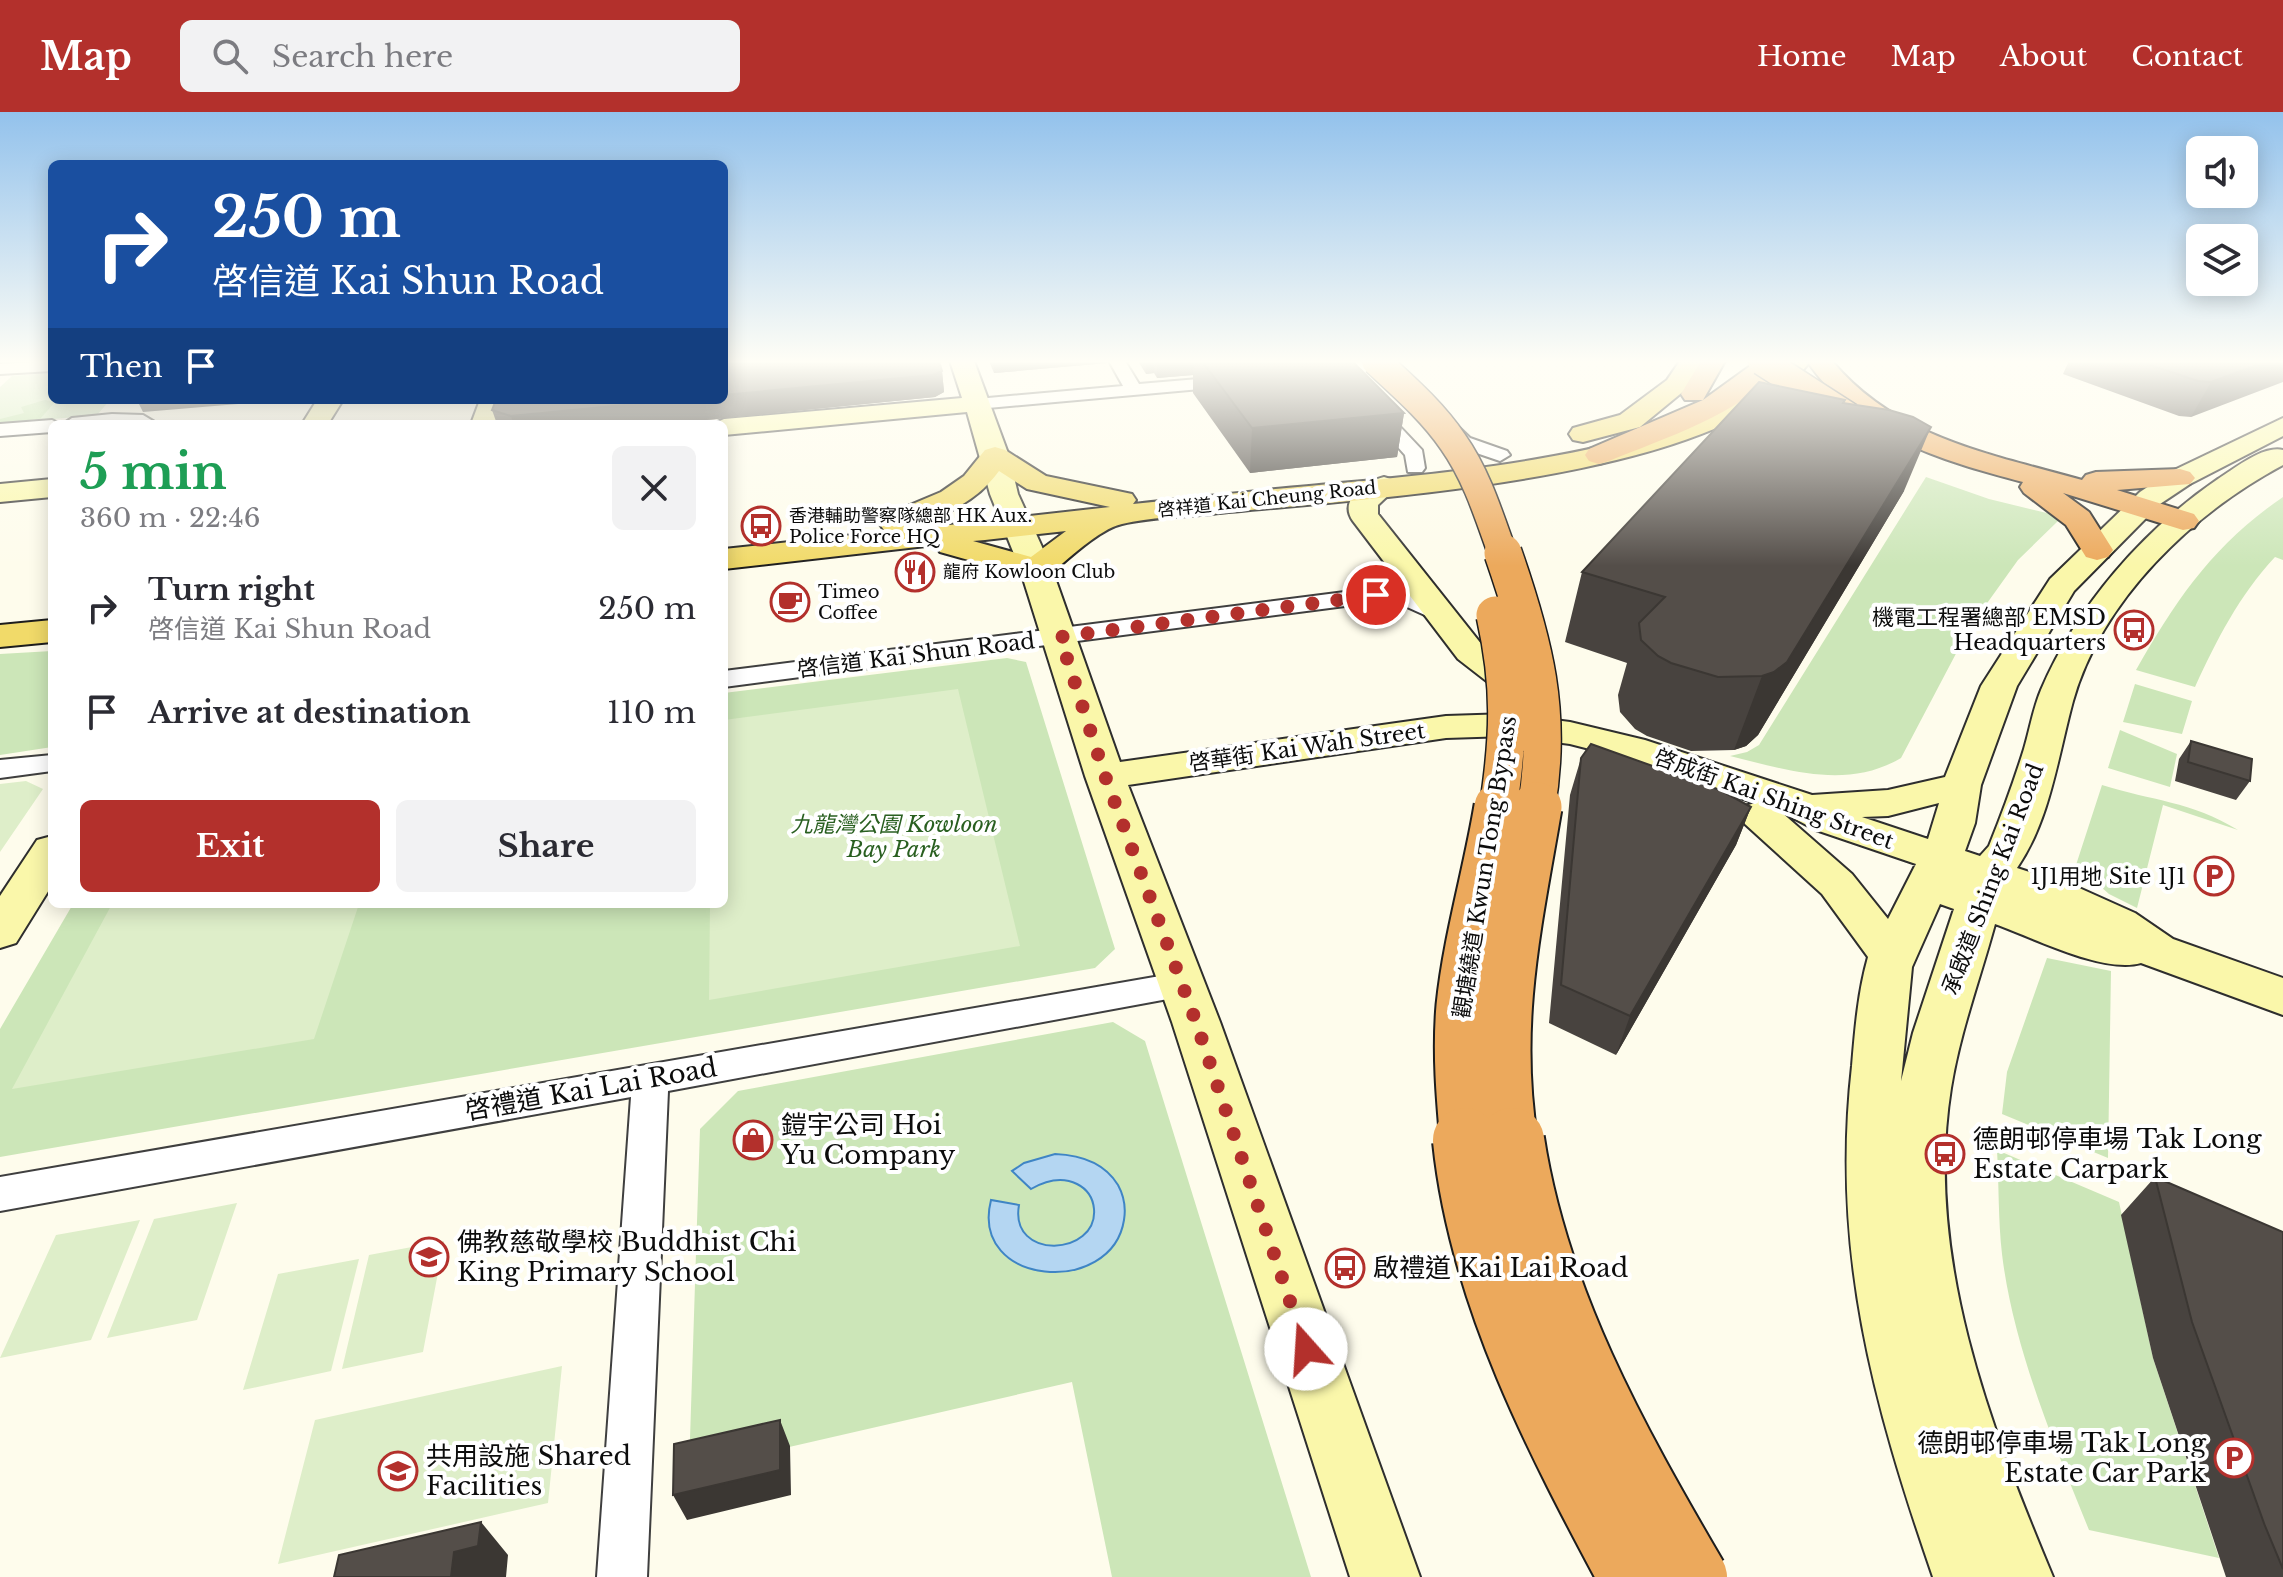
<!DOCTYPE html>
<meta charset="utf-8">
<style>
:root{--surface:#fff;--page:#f2f2f3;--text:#2b2b33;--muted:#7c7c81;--accent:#b3302c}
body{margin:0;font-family:"Libre Baskerville","Noto Sans TC",serif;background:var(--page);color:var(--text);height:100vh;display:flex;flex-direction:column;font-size:30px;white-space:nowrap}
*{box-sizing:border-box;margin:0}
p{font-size:26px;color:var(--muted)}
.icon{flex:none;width:44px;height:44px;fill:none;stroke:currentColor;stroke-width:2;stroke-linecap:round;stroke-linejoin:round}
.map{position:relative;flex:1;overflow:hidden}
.panel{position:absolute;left:48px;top:308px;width:680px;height:488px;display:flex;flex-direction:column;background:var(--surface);border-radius:12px;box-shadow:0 4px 20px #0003}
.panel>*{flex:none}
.hud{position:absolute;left:48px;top:48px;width:680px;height:244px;border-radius:12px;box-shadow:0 4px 20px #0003;background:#1a4fa0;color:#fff;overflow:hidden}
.tools{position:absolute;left:2186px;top:24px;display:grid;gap:16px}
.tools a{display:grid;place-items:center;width:72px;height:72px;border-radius:12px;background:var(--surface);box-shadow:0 4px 20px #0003;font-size:40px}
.pin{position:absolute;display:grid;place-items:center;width:68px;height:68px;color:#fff;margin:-34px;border:4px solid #fff;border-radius:50%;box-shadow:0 2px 8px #0007}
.me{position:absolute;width:88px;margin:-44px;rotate:341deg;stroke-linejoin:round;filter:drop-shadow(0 0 6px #0008)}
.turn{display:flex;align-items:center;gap:28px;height:168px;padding:0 32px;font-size:36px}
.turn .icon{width:104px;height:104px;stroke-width:2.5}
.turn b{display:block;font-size:56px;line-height:68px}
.then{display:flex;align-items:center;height:76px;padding:0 32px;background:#0003;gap:16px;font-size:30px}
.round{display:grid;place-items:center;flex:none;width:84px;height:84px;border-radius:12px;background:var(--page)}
.head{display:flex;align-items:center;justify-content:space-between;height:136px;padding:0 32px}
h1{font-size:48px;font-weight:700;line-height:60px;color:#1e9e55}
.primary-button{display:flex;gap:16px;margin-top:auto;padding:16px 32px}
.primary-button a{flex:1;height:92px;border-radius:12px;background:var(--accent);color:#fff;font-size:32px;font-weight:700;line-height:92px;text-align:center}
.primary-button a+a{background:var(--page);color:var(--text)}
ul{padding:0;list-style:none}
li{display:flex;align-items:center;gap:24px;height:104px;padding:0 32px}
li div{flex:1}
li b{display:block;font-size:30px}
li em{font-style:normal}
header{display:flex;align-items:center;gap:48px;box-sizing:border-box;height:112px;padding:0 40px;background:var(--accent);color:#fff}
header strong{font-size:38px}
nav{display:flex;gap:44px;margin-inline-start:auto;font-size:28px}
.search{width:560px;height:72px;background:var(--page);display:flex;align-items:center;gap:20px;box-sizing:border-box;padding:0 28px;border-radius:12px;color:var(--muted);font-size:30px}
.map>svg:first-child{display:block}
.green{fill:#cce6b8}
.forest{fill:#afd698}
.pitch{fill:#deeec9}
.water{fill:#b4d6f2;stroke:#3f85c5;stroke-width:2}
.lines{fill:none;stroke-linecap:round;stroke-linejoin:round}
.street-casing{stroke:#3f3f3f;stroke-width:4}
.secondary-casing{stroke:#2e2e2e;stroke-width:4}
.primary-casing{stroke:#1d1d1d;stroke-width:4}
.highway-casing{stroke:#1d1d1d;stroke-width:4}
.street{fill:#fff;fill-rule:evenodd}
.secondary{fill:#faf7aa;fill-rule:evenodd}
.primary{fill:#f1da69;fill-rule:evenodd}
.highway{fill:#eca95c;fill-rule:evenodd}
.highway-bridge-far3-casing{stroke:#1d1d1d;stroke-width:31;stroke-linecap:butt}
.highway-bridge-far2-casing{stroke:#1d1d1d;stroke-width:40;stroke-linecap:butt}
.highway-bridge-far1-casing{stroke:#1d1d1d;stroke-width:53;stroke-linecap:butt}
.highway-bridge-casing{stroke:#1d1d1d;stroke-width:68;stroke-linecap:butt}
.highway-bridge-far3{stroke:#eca95c;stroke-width:28}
.highway-bridge-far2{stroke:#eca95c;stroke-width:37}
.highway-bridge-far1{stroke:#eca95c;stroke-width:49}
.highway-bridge{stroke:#eca95c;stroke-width:64}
.wall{fill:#48433f}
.shaded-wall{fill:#3b3733}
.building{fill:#544e49;stroke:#3b3733;stroke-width:2}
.route{stroke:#b3302c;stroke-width:14;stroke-dasharray:0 25.2}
.labels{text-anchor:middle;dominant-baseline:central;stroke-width:8;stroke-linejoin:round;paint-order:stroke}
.far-street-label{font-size:18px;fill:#0c0c0c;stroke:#fff}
.far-poi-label{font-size:18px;fill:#0c0c0c;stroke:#fff;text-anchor:start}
.poi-label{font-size:22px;fill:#0c0c0c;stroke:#fff;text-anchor:end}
.street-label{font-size:22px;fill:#0c0c0c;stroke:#fff}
.park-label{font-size:22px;font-style:italic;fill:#295f20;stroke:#fff}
.near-street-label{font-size:26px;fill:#0c0c0c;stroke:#fff}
.near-poi-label{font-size:26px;fill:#0c0c0c;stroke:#fff;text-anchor:start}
</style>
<header>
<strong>Map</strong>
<div class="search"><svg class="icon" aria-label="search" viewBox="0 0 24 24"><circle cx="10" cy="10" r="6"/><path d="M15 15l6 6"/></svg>Search here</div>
<nav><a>Home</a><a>Map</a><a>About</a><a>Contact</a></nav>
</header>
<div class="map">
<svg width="2283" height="1465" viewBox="0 0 2283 1465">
<rect width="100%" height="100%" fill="#fefcec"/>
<!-- green -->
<path class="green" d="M52 261V288H110L97 303 0 312V275L12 264Z
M1926 365 1989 387 2051 402 2058 409 2018 448 1970 515 1901 646C1847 678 1787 658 1730 644L1747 640 1759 633Z
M2283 385V448L2275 445C2239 484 2217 527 2195 575L2136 558C2177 486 2214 432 2283 385Z
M52 539V635L0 643V542Z
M1007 546 1026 550 1115 837 1095 856 0 1045V917L73 792H724V581Z
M2135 572 2192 589 2182 622 2123 610Z
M2120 618 2177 642 2170 675 2108 656Z
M2102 673C2152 689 2191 689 2238 718L2163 693 2137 796 2109 782 2076 753Z
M2047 846 2111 859 2108 1046 2002 1002 2007 960Z
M1113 910 1145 929 1311 1465H1112L1072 1270 689 1358 700 1017 738 979Z
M1997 1038 2119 1090 2153 1246 2219 1446 2089 1418C2054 1332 2013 1234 2002 1142 1998 1108 1999 1072 1997 1038Z"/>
<!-- forest -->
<path class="forest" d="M45 288 55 290 40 307 0 311V307L24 301 21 295Z"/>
<!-- pitch -->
<path class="pitch" d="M958 577 1020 834 709 888 710 792H724V608Z
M26 669 43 677 0 740V672Z
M112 792H359L314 927 12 977Z
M237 1091 197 1208 107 1226 154 1107Z
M140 1108 91 1228 0 1246 56 1123Z
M444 1129 423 1240 342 1257 369 1143Z
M359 1147 331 1259 243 1278 278 1162Z
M562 1254 548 1391 278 1452 315 1308Z"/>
<!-- water -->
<path class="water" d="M1055 1042C1080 1043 1104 1050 1118 1073 1124 1084 1126 1096 1124 1108 1112 1185 969 1175 991 1088L1019 1093C1009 1149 1098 1144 1094 1097 1093 1086 1087 1077 1077 1072 1061 1064 1045 1069 1031 1077L1012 1059 1024 1051Z"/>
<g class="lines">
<!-- street casing -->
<g class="street-casing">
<path id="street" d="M52 249V259L0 262V252Z
M1109 249H1125L1139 272 1234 264 1243 269 1234 274 977 297 968 292 977 287 1123 274Z
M1321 249H1338L1422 338 1425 356 1422 360H1408L1405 343Z
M112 302 143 303 158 312H63L72 306Z
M1441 303 1448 305 1470 326 1507 339 1510 343 1500 349 1456 334 1432 309Z
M52 308 60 312H52V320L0 324V312Z
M1376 476C1400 480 1434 481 1450 502L1446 507 1438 509 1407 495 1376 490 724 575V559Z
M52 643V659L0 666V648Z
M1183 860 1195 864 1200 873 1195 882 668 979 647 1465H597L631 985 0 1099V1065Z"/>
</g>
<!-- secondary casing -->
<g class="secondary-casing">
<path id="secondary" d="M950 249H974L1009 344 1018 382 1052 457 1120 650 1446 604 1508 602 1570 610 1645 628 1812 683 1888 678 1945 665 1981 574 2050 467 2140 380 2170 360 2283 306V324L2190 372 2160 392 2074 479 2017 574 1981 673 1975 711 1965 739 1980 744 1989 734C2002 702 2014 669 2024 637 2030 617 2033 597 2041 578 2077 494 2142 419 2218 367 2234 357 2263 333 2283 338V353C2193 401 2102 487 2073 589 2058 644 2050 708 2017 756L2077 775 2135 801 2173 827 2283 866V903L2141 851C2103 862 2032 825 1995 812 1980 867 1960 920 1951 976 1924 1144 1990 1314 2053 1465H1933C1873 1291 1831 1139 1852 954 1855 918 1858 880 1868 845L1822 782 1745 712 1739 703 1745 694 1755 691 1617 644 1570 632 1508 624 1446 626 1128 673 1220 910 1420 1465H1350L1172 910 1085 664 1020 457 990 382 967 300 724 323V312H713L724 307 962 286ZM1939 691 1928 727 1862 705 1888 704ZM1780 699 1816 718 1916 752 1888 807 1852 762ZM1940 792 1954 797 1913 921 1901 969 1912 855Z
M317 288H343L328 312H302Z
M480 288H506L497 312H471Z
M1384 365 1394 368 1398 374 1378 393V402L1482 533 1542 576 1547 584 1542 592 1529 595 1516 592 1458 547 1353 409C1338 388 1365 370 1384 365Z
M52 367V385L0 390V372Z
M52 724V773L16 831 0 836V784L37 728Z"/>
</g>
<!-- primary casing -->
<g class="primary-casing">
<path id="primary" d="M1680 249H1705L1685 278 1640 315 1583 330 1573 328 1569 322 1573 316 1620 303 1667 268Z
M1785 249H1810C1726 371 1354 386 1212 402 1182 405 1150 405 1122 412 1099 417 1066 449 1048 464L1036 467 940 440 935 433 724 457V437L891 419 884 418 879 411 884 404 941 380 964 364 985 338 995 335 1005 338 1046 364 1132 382 1136 388 1133 392C1192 386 1250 379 1309 374 1431 362 1702 344 1785 249ZM999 359 1027 377 1110 395 905 418C941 405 976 391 999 359ZM1066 419 1031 445 973 429 985 428Z
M52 508V530L0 535V513Z"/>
</g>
<!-- highway casing -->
<g class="highway-casing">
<path id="highway" d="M1701 249H1725L1703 288H1685L1681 282Z
M1757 249H1784C1749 300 1664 326 1609 349L1599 352 1589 349 1585 343 1589 337 1703 288Z
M1807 249H1832C1896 326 1990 342 2082 368L2086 363 2096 360 2180 357 2190 360 2195 366 2190 372 2117 378 2194 402 2199 409 2194 416 2183 418 2063 381 2089 400 2113 438 2108 445 2097 448 2086 445 2066 413 2024 381 2020 375 2023 370C1939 348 1858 324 1807 249Z"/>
</g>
<!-- street -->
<use href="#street" class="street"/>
<!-- secondary -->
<use href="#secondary" class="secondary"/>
<!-- primary -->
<use href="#primary" class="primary"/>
<!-- highway -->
<use href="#highway" class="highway"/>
<!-- highway-bridge-far3 casing -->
<g class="highway-bridge-far3-casing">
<path id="highway-bridge-far3" d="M1376 249C1403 274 1432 299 1453 330 1477 364 1489 404 1503 443
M1762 249 1849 305"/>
</g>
<!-- highway-bridge-far2 casing -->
<g class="highway-bridge-far2-casing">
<path id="highway-bridge-far2" d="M1503 441C1534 530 1553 602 1536 697
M1495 503C1511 574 1509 625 1498 697"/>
</g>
<!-- highway-bridge-far1 casing -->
<g class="highway-bridge-far1-casing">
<path id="highway-bridge-far1" d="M1465 1030C1461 985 1457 940 1461 894 1468 827 1488 762 1499 695
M1513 1030C1494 910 1517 812 1537 695"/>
</g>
<!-- highway-bridge casing -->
<g class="highway-bridge-casing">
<path id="highway-bridge" d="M1465 1028C1481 1183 1558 1329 1631 1465
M1512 1028C1536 1187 1615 1328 1695 1465"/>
</g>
<!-- highway-bridge-far3 -->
<use href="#highway-bridge-far3" class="highway-bridge-far3"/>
<!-- highway-bridge-far2 -->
<use href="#highway-bridge-far2" class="highway-bridge-far2"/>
<!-- highway-bridge-far1 -->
<use href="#highway-bridge-far1" class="highway-bridge-far1"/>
<!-- highway-bridge -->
<use href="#highway-bridge" class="highway-bridge"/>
</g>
<!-- wall -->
<path class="wall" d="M989 249H1107V251L994 261Z
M1138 249H1352L1404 301 1397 345 1250 361 1193 281V263L1157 266 1154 261 1146 262Z
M2069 249H2283L2191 305 2179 304 2063 262Z
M942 259 944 280 935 285 666 312H497L492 298Z
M1844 291 1904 379 1758 623 1746 634 1734 638 1691 639 1647 624 1635 617 1620 600 1618 583 1627 551 1565 530 1582 460Z
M2191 629 2250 669 2236 688 2175 669 2179 647Z
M1581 646 1751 695 1736 733 1616 943 1549 911 1570 683Z
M2155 1065 2283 1120V1465H2226L2153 1246 2121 1103Z"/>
<!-- shaded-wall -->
<path class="shaded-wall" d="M993 249H1107V251L994 261Z
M1146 249H1154V261L1146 262Z
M1157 249H1194L1193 263 1157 266Z
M2268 249H2283V270L2191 305 2211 270Z
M942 259 944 280 935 285 666 312H513L511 304 676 288H724V283Z
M137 288H287L143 300Z
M1404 301 1397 345 1250 361 1252 316Z
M1931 315 1904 379 1758 623 1746 634 1734 638 1762 564Z
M1751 695 1736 733 1616 943 1630 904Z
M780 1308 790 1334 791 1383 687 1408 673 1383Z
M481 1410 508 1443 506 1465H451L454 1440Z"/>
<!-- building -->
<path class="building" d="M724 249H939L942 259 933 263 724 283Z
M1202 249H1352L1404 301 1252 316Z
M2138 249H2268L2211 270 2198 269Z
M1759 270 1845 288 1843 291 1889 298 1913 305 1931 315 1787 550 1774 560 1762 564 1718 565 1671 551 1658 544 1641 528 1639 511 1665 485 1582 460Z
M496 288H676L511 304 492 298Z
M2191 629 2252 647 2250 669 2188 650Z
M1591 632 1720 678 1751 695 1630 904 1561 873 1581 646Z
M2155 1065 2283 1120V1457L2265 1414 2192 1210Z
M780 1308V1358L673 1383 674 1332Z
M481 1410 478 1434 454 1440 451 1465H334L339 1443Z"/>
<!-- sky -->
<linearGradient id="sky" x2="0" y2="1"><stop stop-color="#93c2ec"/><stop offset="0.55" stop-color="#fffef6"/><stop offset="1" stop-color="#fffef6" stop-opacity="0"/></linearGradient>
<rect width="2283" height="454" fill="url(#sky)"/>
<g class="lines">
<!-- route -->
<path class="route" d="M1306 1237 1196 910 1105 664 1060 525 1376 483"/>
</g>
<!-- icons -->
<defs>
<g id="bus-ring" transform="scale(2)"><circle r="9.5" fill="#fff" stroke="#b3302c" stroke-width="1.5"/><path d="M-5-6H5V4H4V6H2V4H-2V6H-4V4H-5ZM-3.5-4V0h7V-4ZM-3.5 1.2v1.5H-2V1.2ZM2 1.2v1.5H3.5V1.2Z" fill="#b3302c"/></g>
<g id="restaurant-ring" transform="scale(2)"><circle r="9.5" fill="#fff" stroke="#b3302c" stroke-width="1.5"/><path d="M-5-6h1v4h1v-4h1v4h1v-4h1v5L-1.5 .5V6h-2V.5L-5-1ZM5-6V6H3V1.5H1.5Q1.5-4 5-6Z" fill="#b3302c"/></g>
<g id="cafe-ring" transform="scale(2)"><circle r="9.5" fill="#fff" stroke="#b3302c" stroke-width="1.5"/><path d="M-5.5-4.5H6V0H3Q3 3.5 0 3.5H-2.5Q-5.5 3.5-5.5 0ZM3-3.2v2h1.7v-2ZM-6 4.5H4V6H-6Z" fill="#b3302c"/></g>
<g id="parking-ring" transform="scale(2)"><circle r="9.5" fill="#fff" stroke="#b3302c" stroke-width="1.5"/><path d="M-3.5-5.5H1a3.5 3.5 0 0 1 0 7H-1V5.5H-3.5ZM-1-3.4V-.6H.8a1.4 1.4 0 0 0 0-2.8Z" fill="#b3302c"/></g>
<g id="shop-ring" transform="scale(2)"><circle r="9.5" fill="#fff" stroke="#b3302c" stroke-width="1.5"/><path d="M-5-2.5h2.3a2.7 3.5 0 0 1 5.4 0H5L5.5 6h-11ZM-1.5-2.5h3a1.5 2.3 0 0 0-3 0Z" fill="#b3302c"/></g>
<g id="school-ring" transform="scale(2)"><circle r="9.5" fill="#fff" stroke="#b3302c" stroke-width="1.5"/><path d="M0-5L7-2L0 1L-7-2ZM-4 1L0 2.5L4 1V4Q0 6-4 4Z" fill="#b3302c"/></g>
</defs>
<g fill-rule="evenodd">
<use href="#bus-ring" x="761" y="414"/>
<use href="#restaurant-ring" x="915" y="460"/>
<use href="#cafe-ring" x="790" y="490"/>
<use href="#bus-ring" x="2134" y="518"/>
<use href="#parking-ring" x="2214" y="764"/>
<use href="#shop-ring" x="753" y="1028"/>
<use href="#bus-ring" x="1945" y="1042"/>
<use href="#school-ring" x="429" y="1145"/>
<use href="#bus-ring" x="1345" y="1156"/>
<use href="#parking-ring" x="2234" y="1346"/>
<use href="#school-ring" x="398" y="1359"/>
</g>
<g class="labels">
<!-- far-street labels -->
<g class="far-street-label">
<text transform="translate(1267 387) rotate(-6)">啓祥道 Kai Cheung Road</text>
</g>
<!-- far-poi labels -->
<g class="far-poi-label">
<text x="789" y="404">香港輔助警察隊總部 HK Aux.<tspan x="789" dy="21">Police Force HQ</tspan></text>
<text x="943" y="460">龍府 Kowloon Club</text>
<text x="818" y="480">Timeo<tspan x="818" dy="21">Coffee</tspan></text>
</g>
<!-- poi labels -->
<g class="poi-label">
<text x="2106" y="505">機電工程署總部 EMSD<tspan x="2106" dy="25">Headquarters</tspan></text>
<text x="2186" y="764">1J1用地 Site 1J1</text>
</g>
<!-- street labels -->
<g class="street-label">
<text transform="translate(916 543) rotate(-7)">啓信道 Kai Shun Road</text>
<text transform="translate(1307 635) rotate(-8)">啓華街 Kai Wah Street</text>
<text transform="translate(1774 687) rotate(20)">啓成街 Kai Shing Street</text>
<text transform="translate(1485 755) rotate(-81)">觀塘繞道 Kwun Tong Bypass</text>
<text transform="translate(1993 767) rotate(-69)">承啟道 Shing Kai Road</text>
</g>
<!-- park labels -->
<g class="park-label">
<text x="894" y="712">九龍灣公園 Kowloon<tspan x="894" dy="25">Bay Park</tspan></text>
</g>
<!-- near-street labels -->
<g class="near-street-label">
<text transform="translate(591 977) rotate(-10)">啓禮道 Kai Lai Road</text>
</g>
<!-- near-poi labels -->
<g class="near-poi-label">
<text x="781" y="1013">鎧宇公司 Hoi<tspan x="781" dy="30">Yu Company</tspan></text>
<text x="1973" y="1027">德朗邨停車場 Tak Long<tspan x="1973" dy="30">Estate Carpark</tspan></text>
<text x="457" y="1130">佛教慈敬學校 Buddhist Chi<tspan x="457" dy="30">King Primary School</tspan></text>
<text x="1373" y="1156">啟禮道 Kai Lai Road</text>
<text x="2206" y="1331" text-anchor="end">德朗邨停車場 Tak Long<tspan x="2206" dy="30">Estate Car Park</tspan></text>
<text x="426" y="1344">共用設施 Shared<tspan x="426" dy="30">Facilities</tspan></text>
</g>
</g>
</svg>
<div class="tools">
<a><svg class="icon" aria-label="sound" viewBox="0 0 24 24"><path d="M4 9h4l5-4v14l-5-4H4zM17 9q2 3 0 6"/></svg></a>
<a><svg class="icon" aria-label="layers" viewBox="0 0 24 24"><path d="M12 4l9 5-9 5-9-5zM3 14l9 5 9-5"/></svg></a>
</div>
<div class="pin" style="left:1376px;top:483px;background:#d93025"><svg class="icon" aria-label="arrive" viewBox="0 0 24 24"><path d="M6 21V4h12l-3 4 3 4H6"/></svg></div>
<svg class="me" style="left:1306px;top:1237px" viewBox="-20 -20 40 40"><circle r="19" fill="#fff"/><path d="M0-13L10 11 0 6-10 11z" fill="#b3302c"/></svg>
<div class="hud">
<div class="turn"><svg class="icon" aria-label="right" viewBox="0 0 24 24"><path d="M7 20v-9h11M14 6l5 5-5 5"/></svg><div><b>250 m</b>啓信道 Kai Shun Road</div></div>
<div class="then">Then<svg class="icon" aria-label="arrive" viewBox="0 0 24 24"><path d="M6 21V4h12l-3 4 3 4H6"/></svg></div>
</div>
<section class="panel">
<div class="head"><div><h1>5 min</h1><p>360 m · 22:46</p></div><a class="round"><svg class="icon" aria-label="close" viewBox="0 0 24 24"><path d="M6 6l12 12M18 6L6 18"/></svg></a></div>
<ul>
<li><svg class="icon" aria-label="right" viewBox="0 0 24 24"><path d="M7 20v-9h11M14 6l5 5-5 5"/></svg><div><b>Turn right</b><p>啓信道 Kai Shun Road</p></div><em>250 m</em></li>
<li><svg class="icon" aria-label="arrive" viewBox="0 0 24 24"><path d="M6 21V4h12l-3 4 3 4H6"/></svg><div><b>Arrive at destination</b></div><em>110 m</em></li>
</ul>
<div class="primary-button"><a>Exit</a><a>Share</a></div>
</section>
</div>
